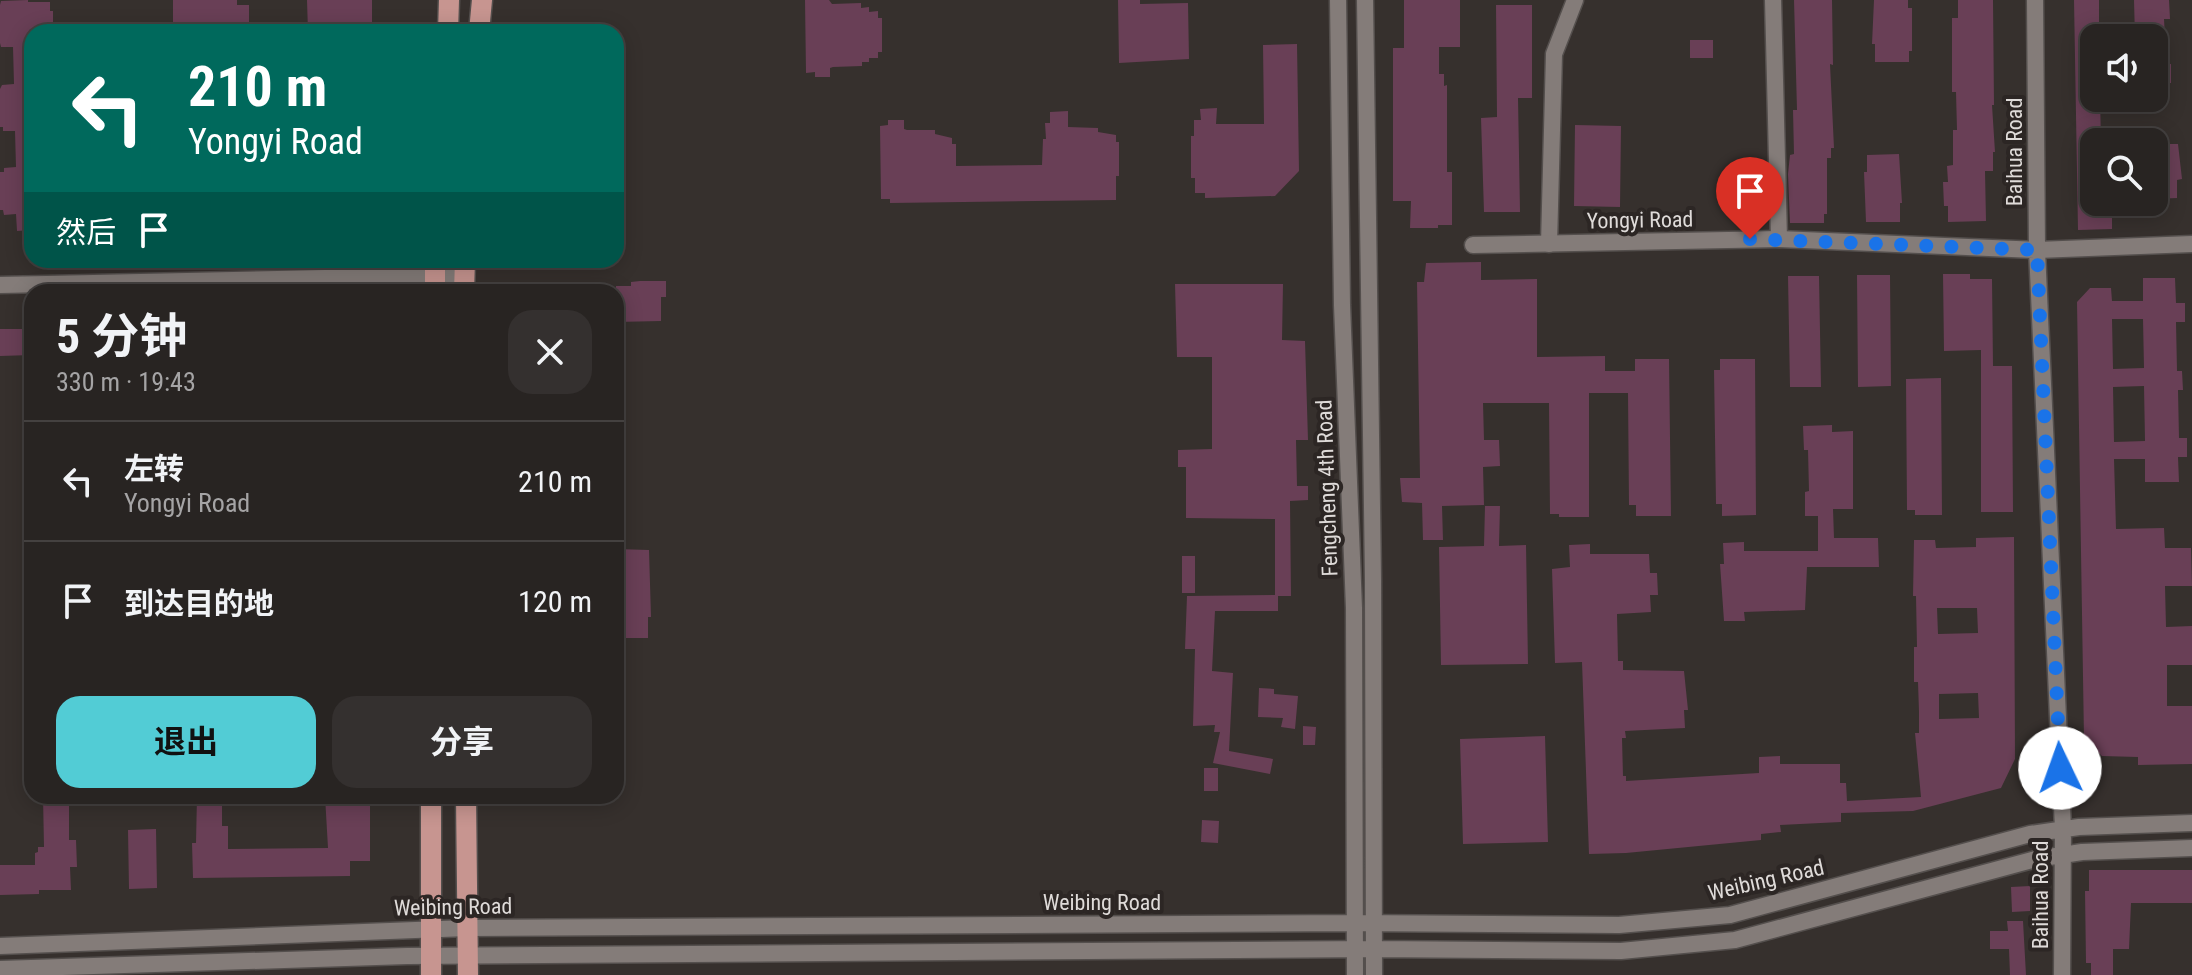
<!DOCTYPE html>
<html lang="zh">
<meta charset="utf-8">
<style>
:root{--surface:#282422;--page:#34302f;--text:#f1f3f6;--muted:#a5a4a5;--line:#444140;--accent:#52ccd5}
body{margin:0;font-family:"Roboto Condensed","Noto Sans SC",sans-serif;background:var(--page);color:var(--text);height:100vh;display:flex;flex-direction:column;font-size:30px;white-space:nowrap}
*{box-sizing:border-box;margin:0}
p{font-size:26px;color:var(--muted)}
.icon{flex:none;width:44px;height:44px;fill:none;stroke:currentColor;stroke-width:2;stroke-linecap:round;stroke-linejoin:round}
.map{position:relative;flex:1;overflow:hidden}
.details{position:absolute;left:24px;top:284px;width:600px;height:520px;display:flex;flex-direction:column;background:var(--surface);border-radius:24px;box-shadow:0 4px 20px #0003,0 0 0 2px var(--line)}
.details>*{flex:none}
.hud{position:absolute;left:24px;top:24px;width:600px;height:244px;border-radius:24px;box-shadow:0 4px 20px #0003,0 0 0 2px var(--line);background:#00695c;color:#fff;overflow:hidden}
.fabs{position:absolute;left:2080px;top:24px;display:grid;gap:16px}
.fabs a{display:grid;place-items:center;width:88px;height:88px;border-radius:16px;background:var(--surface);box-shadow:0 4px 20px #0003,0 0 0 2px var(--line);font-size:40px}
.pin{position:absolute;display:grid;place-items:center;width:68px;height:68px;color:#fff;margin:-82px -34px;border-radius:50% 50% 50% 0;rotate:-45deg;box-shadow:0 0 8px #0007}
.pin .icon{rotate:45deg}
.me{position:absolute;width:88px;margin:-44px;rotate:357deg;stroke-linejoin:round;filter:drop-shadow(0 0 6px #0008)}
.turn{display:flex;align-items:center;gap:28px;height:168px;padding:0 32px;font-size:36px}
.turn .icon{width:104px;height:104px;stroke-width:2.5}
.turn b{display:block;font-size:56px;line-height:68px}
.then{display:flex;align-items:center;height:76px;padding:0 32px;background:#0003;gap:16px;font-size:30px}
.round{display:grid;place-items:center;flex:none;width:84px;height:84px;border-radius:24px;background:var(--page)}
.head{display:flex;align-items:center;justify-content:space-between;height:136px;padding:0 32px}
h1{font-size:48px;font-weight:700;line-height:60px}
.button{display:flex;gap:16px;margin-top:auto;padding:16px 32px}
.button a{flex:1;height:92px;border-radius:24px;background:var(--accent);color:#111;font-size:32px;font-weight:700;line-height:92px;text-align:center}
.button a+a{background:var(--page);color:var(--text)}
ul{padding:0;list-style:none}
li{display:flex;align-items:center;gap:24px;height:120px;padding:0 32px;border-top:2px solid var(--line)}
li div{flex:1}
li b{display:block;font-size:30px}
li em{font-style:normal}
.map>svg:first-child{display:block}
.building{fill:#693f56;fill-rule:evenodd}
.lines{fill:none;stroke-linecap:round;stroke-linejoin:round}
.minor-casing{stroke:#544f4d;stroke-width:19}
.tertiary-casing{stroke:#544f4d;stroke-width:19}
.primary-casing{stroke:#544f4d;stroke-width:23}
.minor{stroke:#847c79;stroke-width:16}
.tertiary{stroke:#847c79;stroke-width:16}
.primary{stroke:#c79590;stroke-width:20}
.route{stroke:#1a73e8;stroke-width:14;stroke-dasharray:0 25.2}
.labels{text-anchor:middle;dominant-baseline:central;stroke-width:8;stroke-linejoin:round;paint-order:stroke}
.street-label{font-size:22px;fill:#dfdbd9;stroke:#2c2624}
</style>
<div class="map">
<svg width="2192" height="975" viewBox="0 0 2192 975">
<rect width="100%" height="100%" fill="#36302d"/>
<!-- building -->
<path class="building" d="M28 0V2H50V11H53V32H32V230L17 231 16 214 4 215 3 210H0V172H4V168L16 167 15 131H3V127H0V89L2 85 14 84 13 47H1L0 43V5L1 1Z
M173 0H237V5H249V22H234L235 32H173Z
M307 0H372V32H308Z
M805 0H829L832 4 861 3V8L869 7V12L878 11V18H882V52H878V58H869V62H862V66L833 67 830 68V77H815V72L806 73Z
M1118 0H1140V4L1188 3 1189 59 1119 63Z
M1404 0H1460V47H1439V74H1444V86L1447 85V172H1452V225H1438V228H1410L1411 201H1393V48H1404Z
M1794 0H1832L1833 65 1830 64 1834 148H1831V158H1827V214H1824V223H1790L1788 174 1790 155 1794 154 1793 110H1797Z
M1874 0H1908V8H1912V51H1909V62H1875V44H1872Z
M1958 0H1993L1994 105H1992L1995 152H1993V171H1985L1986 221 1948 222V206H1944L1943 182H1948L1947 166 1953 165V130H1957L1956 92H1952V18H1958Z
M2074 0H2099V38H2094V98H2100L2101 142H2094V202H2112V229L2078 230Z
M2134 0H2169L2170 19H2164L2165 38H2135Z
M1496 5H1532V98H1518L1520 212H1484L1481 118 1497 117Z
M1690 40H1713V58H1690Z
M1297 44 1299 171 1275 196 1205 198V193H1195V178H1191V136H1194V120H1201L1200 109 1217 108 1216 124H1264L1263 45Z
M2171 64V83L2154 84V65Z
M1068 111V127L1098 128V132L1116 135V142H1119V176H1116V200L890 203V199H881L880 126 888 125V120H904V129L907 130H935V134L952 138V144H956V166L1042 165 1043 139H1046L1045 123H1050V112Z
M1575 125 1621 126 1620 207 1574 206Z
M2154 144H2178L2182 179 2177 180V198L2154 199Z
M1899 154 1902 203H1900V222H1866L1864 172H1867V155Z
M1481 262V280L1537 279V357L1605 356V371H1635V359H1669L1671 516H1636V505H1629L1628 393H1589V517H1559V514H1550L1549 403H1483L1484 440H1499L1500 466 1483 467 1484 505 1442 506 1443 540H1423L1422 503 1402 502 1400 478H1420L1417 282H1424L1426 263Z
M1943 274H1970V279H1992L1993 366H2012L2013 512H1981V350L1944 351Z
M1857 275H1890L1891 386 1858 387Z
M1788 276H1819L1821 387H1790Z
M2143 278H2175L2176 303H2185V322H2176L2177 371H2182L2183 390H2178L2179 438H2187V457H2178L2179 482H2145V459H2114L2116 529 2164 528 2165 548H2191L2192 586H2165L2166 627 2192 626V665H2167V706H2192V764L2138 765V757L2102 756 2084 739 2077 302 2090 288H2111L2112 301H2143ZM2112 319H2143L2144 368 2113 369ZM2144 386 2145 441 2114 442 2113 387Z
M640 281H666V297H661V321L616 322V286H631V282Z
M1175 284H1283L1282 340 1305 341 1308 440H1296L1297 486H1308V500L1290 501 1291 596H1278V611H1215L1212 671 1233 673 1229 751 1273 759 1270 774 1213 763 1220 732H1214L1215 725 1193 726 1195 649H1185L1187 596 1275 595V519L1186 518V467H1178V450L1212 449V357H1177Z
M0 329H32V355L0 356Z
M1720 359H1755L1756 515 1722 516V504H1716L1714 370H1720Z
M1941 378 1942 515H1915V510H1907L1906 379Z
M1832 425V432L1853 431V509H1833L1834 538H1878L1879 567H1807L1805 610 1744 612 1745 621H1724L1720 564H1724L1723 543 1744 542V551H1818V516H1805V492L1809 491 1808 450H1804L1803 426Z
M1485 506H1500L1499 546 1526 545 1528 664 1441 665 1439 547 1484 546Z
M2014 537 2015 759 2001 788 1913 811 1841 813V822L1780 825 1781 832 1761 834V840L1626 853 1589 854 1582 662 1555 663 1552 569 1570 567 1569 545 1590 544V554H1649L1650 573H1657L1658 595H1650L1651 612 1617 614 1618 661H1623V670L1684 671 1688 710H1684L1685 728 1625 731 1626 738H1622L1623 776H1626V781L1759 773V757L1780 756V764H1840V783H1846L1847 801 1921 797 1915 733H1919V712L1918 682H1914V647H1917L1916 596H1913L1914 540H1935L1936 548 1976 547V538ZM1937 608H1977L1978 633 1938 634ZM1978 693 1979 718 1939 719V694Z
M616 549 649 550 651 617H648V638H616Z
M1182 556H1195V593H1182Z
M1259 688 1274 689V694L1298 696 1295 729 1281 727 1283 718 1258 717Z
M1303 726 1316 727 1315 745H1303Z
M1545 736 1548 842 1463 844 1460 739Z
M1204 768H1218V791H1204Z
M43 796H65V804H69V840H76L77 867H70L71 890H39V894L0 895V865H35V853L38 852V847H44Z
M197 796H222V826H228V849L328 848 325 796H370V861H350V876L193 878 192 843H196Z
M1202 820 1219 821 1218 843 1201 842Z
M156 829 157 888 129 889 128 830Z
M2089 870H2192V903H2131L2129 949H2113V975H2091V963H2086L2085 891H2089Z
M2030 886V911L2012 912 2011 887Z
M2007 921H2023L2026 975H2010L2009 949H1990V931H2008Z"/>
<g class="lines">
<!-- minor casing -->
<g class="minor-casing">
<path id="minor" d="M1773 0 1779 239
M1549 244 1554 54 1575 0
M0 285 464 275"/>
</g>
<!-- tertiary casing -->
<g class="tertiary-casing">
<path id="tertiary" d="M1338 0 1342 305 1354 608 1355 975
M1365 0 1373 580 1374 975
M2035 0 2037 250 2063 829 2062 975
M1473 245 1779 239 2037 250 2192 244
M0 946 467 928 1353 923 1619 925 1730 915 2030 834 2079 827 2192 823
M0 969 407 956 1373 949 1621 951 1735 940 2036 859 2082 852 2192 848"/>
</g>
<!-- primary casing -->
<g class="primary-casing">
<path id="primary" d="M448 32 449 0
M479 32 482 0
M435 292V260
M464 292 465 260
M466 796 468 975
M431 975V796"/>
</g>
<!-- minor -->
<use href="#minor" class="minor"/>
<!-- tertiary -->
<use href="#tertiary" class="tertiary"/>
<!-- primary -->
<use href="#primary" class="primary"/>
</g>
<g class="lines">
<!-- route -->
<path class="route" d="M1750 239 2037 250 2060 768"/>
</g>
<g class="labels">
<!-- street labels -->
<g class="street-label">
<text transform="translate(2014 152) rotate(-90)">Baihua Road</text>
<text transform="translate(1640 220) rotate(-1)">Yongyi Road</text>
<text transform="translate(1327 488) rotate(-92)">Fengcheng 4th Road</text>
<text transform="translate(1766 880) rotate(-13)">Weibing Road</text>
<text transform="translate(2040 895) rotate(-90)">Baihua Road</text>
<text x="1102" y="902">Weibing Road</text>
<text transform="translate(453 907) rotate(-1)">Weibing Road</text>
</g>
</g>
</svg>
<div class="fabs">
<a><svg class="icon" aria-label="sound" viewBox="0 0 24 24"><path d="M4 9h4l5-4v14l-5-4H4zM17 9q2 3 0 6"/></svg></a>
<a><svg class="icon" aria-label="search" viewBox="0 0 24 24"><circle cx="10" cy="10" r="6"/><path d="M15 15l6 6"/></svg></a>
</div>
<div class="pin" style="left:1750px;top:239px;background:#d93025"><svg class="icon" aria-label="arrive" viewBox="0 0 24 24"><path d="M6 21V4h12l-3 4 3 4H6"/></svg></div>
<svg class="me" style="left:2060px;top:768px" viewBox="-20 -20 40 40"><circle r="19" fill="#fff"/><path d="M0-13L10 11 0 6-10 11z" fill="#1a73e8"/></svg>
<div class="hud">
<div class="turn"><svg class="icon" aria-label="left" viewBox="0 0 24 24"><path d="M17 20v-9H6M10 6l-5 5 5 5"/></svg><div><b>210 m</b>Yongyi Road</div></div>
<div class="then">然后<svg class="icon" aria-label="arrive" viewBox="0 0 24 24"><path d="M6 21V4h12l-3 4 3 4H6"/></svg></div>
</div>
<section class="details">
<div class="head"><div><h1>5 分钟</h1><p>330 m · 19:43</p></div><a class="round"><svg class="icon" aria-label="close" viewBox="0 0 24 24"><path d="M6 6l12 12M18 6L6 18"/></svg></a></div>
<ul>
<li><svg class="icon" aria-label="left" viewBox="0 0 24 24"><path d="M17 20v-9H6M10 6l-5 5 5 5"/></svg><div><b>左转</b><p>Yongyi Road</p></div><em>210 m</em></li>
<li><svg class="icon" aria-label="arrive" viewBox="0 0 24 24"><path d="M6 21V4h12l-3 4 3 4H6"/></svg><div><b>到达目的地</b></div><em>120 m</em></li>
</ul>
<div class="button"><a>退出</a><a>分享</a></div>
</section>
</div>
